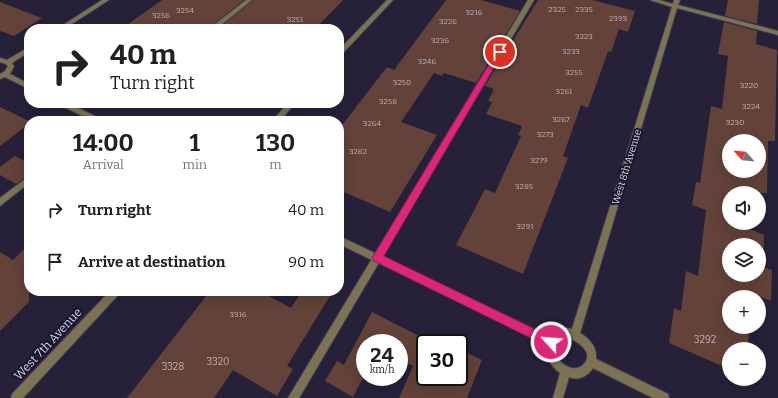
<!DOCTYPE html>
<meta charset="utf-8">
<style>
:root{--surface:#fff;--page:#f2f2f2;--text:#202124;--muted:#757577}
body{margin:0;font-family:Bitter,serif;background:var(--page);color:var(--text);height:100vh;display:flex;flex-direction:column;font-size:15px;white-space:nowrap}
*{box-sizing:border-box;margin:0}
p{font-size:13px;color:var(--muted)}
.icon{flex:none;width:22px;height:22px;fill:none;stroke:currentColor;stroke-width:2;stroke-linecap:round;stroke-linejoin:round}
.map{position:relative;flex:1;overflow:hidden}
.side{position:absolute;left:24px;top:116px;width:320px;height:180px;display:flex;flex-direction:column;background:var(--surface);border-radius:16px;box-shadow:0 4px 16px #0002}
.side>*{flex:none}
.banner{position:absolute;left:24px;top:24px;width:320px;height:84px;border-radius:16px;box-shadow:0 4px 16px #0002;background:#fff;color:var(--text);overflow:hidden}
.needle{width:26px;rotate:297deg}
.controls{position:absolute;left:722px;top:134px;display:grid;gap:8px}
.controls a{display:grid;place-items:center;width:44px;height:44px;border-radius:50%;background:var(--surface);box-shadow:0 4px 16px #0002;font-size:20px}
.speed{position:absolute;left:356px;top:334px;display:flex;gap:8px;font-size:20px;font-weight:700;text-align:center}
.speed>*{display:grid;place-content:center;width:52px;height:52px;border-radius:50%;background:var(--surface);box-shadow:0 4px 16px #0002;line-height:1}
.speed small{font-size:10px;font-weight:400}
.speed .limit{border:2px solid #111;border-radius:6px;background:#fff;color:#111}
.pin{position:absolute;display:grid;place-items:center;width:34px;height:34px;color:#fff;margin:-17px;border:2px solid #fff;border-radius:50%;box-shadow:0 1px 4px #0007}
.me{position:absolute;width:44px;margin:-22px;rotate:296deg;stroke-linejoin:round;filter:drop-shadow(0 0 3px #0008)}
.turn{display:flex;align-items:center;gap:14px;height:84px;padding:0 20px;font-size:18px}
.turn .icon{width:52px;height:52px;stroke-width:2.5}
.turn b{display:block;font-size:28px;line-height:34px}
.eta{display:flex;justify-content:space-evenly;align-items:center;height:68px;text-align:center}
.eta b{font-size:24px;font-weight:700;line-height:28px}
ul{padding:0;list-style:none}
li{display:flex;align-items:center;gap:12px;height:52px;padding:0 20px}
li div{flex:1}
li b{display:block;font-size:15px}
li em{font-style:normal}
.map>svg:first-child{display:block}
.building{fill:#624239;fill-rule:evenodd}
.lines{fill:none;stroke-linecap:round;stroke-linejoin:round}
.service-casing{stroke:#423d55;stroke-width:2}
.minor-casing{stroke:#423d55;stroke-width:2}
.service{fill:#7c7355;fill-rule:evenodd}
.minor{fill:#7c7355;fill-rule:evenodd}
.route{fill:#db2777;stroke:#8e194d}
.labels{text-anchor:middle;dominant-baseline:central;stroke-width:4;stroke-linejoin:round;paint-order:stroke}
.number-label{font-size:8px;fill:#bab0bb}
.street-label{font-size:10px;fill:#d8d5e6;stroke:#1d162f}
.near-number-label{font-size:10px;fill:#bab0bb}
.near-street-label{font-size:12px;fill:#d8d5e6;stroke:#1d162f}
</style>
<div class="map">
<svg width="778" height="398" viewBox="0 0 778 398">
<rect width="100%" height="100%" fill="#262039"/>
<!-- building -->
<path class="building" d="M162 0H244L208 29H121Z
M253 0H343L315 29H218Z
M446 0H481L520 11 476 83 444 73 442 76 434 73 401 122 437 135 390 212 339 190V129L387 67 394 70Z
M538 0H592L635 11 628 32 619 29 611 52 608 51 588 108 581 105 563 156 568 158 523 274 456 245 485 189 495 193 521 136 518 135 522 126 486 114 492 102 488 101 494 89 485 86Z
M728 0H759L757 24 725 16Z
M0 2 42 18 14 36 0 31Z
M724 22 757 31 756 44 777 50 775 141H768L767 193H729V223H750V229L764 235 763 267 772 270 771 301 750 293V297H729V327H749L748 349H729V369L669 343 674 308 681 311 686 271 698 276 706 210 692 205 696 182 700 183 711 106 722 109 728 56 718 54ZM729 141H759V171H729ZM729 245H759V275H729Z
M0 107 29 121V124L0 146Z
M15 156 29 163V175L16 184 0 175V167Z
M29 244V302L0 331V252L13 260Z
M210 291H260L291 308 302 291H333L287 366 293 369 277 396 233 370 214 398H127Z
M372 312 427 340 429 334 447 343H425V377H459V349L482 360 467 398H399L413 366 399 359V343H365V374L353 397 325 381 337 361 344 365Z"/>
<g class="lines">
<!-- service casing -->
<g class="service-casing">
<path id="service" d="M246 0H252L216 29H209Z
M528 0H534L299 398H288Z
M29 176V183L0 206V198Z"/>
</g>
<!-- minor casing -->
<g class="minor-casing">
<path id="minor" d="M102 0H109L64 29H57Z
M387 0H393L341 55 339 56V50Z
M650 0H659L673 4 674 0H680L678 5 778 31V35L677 8 580 333C590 339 597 347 596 359L668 394 669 398H653L593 368C588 376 578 381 569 377L563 398H553L560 373C551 366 544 356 545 344L339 244V236L549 336 563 327 572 329 672 7ZM564 337C575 339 595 351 584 364 571 378 548 354 556 342 558 340 561 339 564 337Z
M29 47V52L12 63 14 66 10 74 29 84V89L5 77 0 79V74L5 71 8 66 6 64 0 62V58L7 60Z
M59 103H68L101 119 103 121H93L60 105Z
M288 103H295L280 121H272Z
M110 291H121L119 294 23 398H11L12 394Z"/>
</g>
<!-- service -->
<use href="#service" class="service"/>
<!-- minor -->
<use href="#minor" class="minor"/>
</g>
<!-- route -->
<path class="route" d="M497 51 503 52 384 256 555 339 556 342 555 346 551 348 374 261 372 258Z"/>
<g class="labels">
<!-- number labels -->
<g class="number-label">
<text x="557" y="9">2325</text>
<text x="584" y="9">2335</text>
<text x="185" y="10">3254</text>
<text x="474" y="12">3216</text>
<text x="161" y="15">3256</text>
<text x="618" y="18">2393</text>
<text x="295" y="19">3251</text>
<text x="448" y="21">3226</text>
<text x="584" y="36">3223</text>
<text x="440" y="40">3236</text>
<text x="571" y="51">3233</text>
<text x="427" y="61">3246</text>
<text x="574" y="72">3255</text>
<text x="402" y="82">3250</text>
<text x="749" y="85">3220</text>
<text x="564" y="91">3261</text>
<text x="388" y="101">3258</text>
<text x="751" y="106">3224</text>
<text x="561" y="119">3267</text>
<text x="735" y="122">3230</text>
<text x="372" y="123">3264</text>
<text x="545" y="134">3273</text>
<text x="358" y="151">3282</text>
<text x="539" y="160">3279</text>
<text x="524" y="186">3285</text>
<text x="525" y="226">3291</text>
<text x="238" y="314">3316</text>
</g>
<!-- street labels -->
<g class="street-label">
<text transform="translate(627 167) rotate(-73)">West 8th Avenue</text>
</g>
<!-- near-number labels -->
<g class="near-number-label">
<text x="705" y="340">3292</text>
<text x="218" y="362">3320</text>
<text x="173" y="367">3328</text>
</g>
<!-- near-street labels -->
<g class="near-street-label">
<text transform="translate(48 344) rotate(-47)">West 7th Avenue</text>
</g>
</g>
</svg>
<div class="controls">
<a><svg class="needle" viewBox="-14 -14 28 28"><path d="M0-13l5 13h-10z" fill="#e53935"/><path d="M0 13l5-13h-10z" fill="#757577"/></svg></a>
<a><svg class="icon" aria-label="sound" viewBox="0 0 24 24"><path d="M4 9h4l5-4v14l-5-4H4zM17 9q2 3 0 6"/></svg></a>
<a><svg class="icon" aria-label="layers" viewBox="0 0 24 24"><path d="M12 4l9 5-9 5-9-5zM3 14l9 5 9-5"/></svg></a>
<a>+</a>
<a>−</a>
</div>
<div class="speed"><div>24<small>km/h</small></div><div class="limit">30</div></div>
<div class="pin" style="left:500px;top:52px;background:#d93025"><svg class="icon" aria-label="arrive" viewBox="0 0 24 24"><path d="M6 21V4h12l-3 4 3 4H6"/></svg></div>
<svg class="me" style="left:551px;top:342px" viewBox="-20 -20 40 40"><circle r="17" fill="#db2777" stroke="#fff" stroke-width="3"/><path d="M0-11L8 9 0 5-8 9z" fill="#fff"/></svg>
<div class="banner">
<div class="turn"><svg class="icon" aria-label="right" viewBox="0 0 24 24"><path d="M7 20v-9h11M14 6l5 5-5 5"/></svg><div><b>40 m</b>Turn right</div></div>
</div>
<section class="side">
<div class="eta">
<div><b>14:00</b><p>Arrival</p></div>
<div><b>1</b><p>min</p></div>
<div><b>130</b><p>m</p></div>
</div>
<ul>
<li><svg class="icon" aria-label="right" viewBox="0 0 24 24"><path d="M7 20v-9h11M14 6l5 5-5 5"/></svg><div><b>Turn right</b></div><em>40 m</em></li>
<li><svg class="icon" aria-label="arrive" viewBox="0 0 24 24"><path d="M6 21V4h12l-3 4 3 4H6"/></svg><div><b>Arrive at destination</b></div><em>90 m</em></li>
</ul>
</section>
</div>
